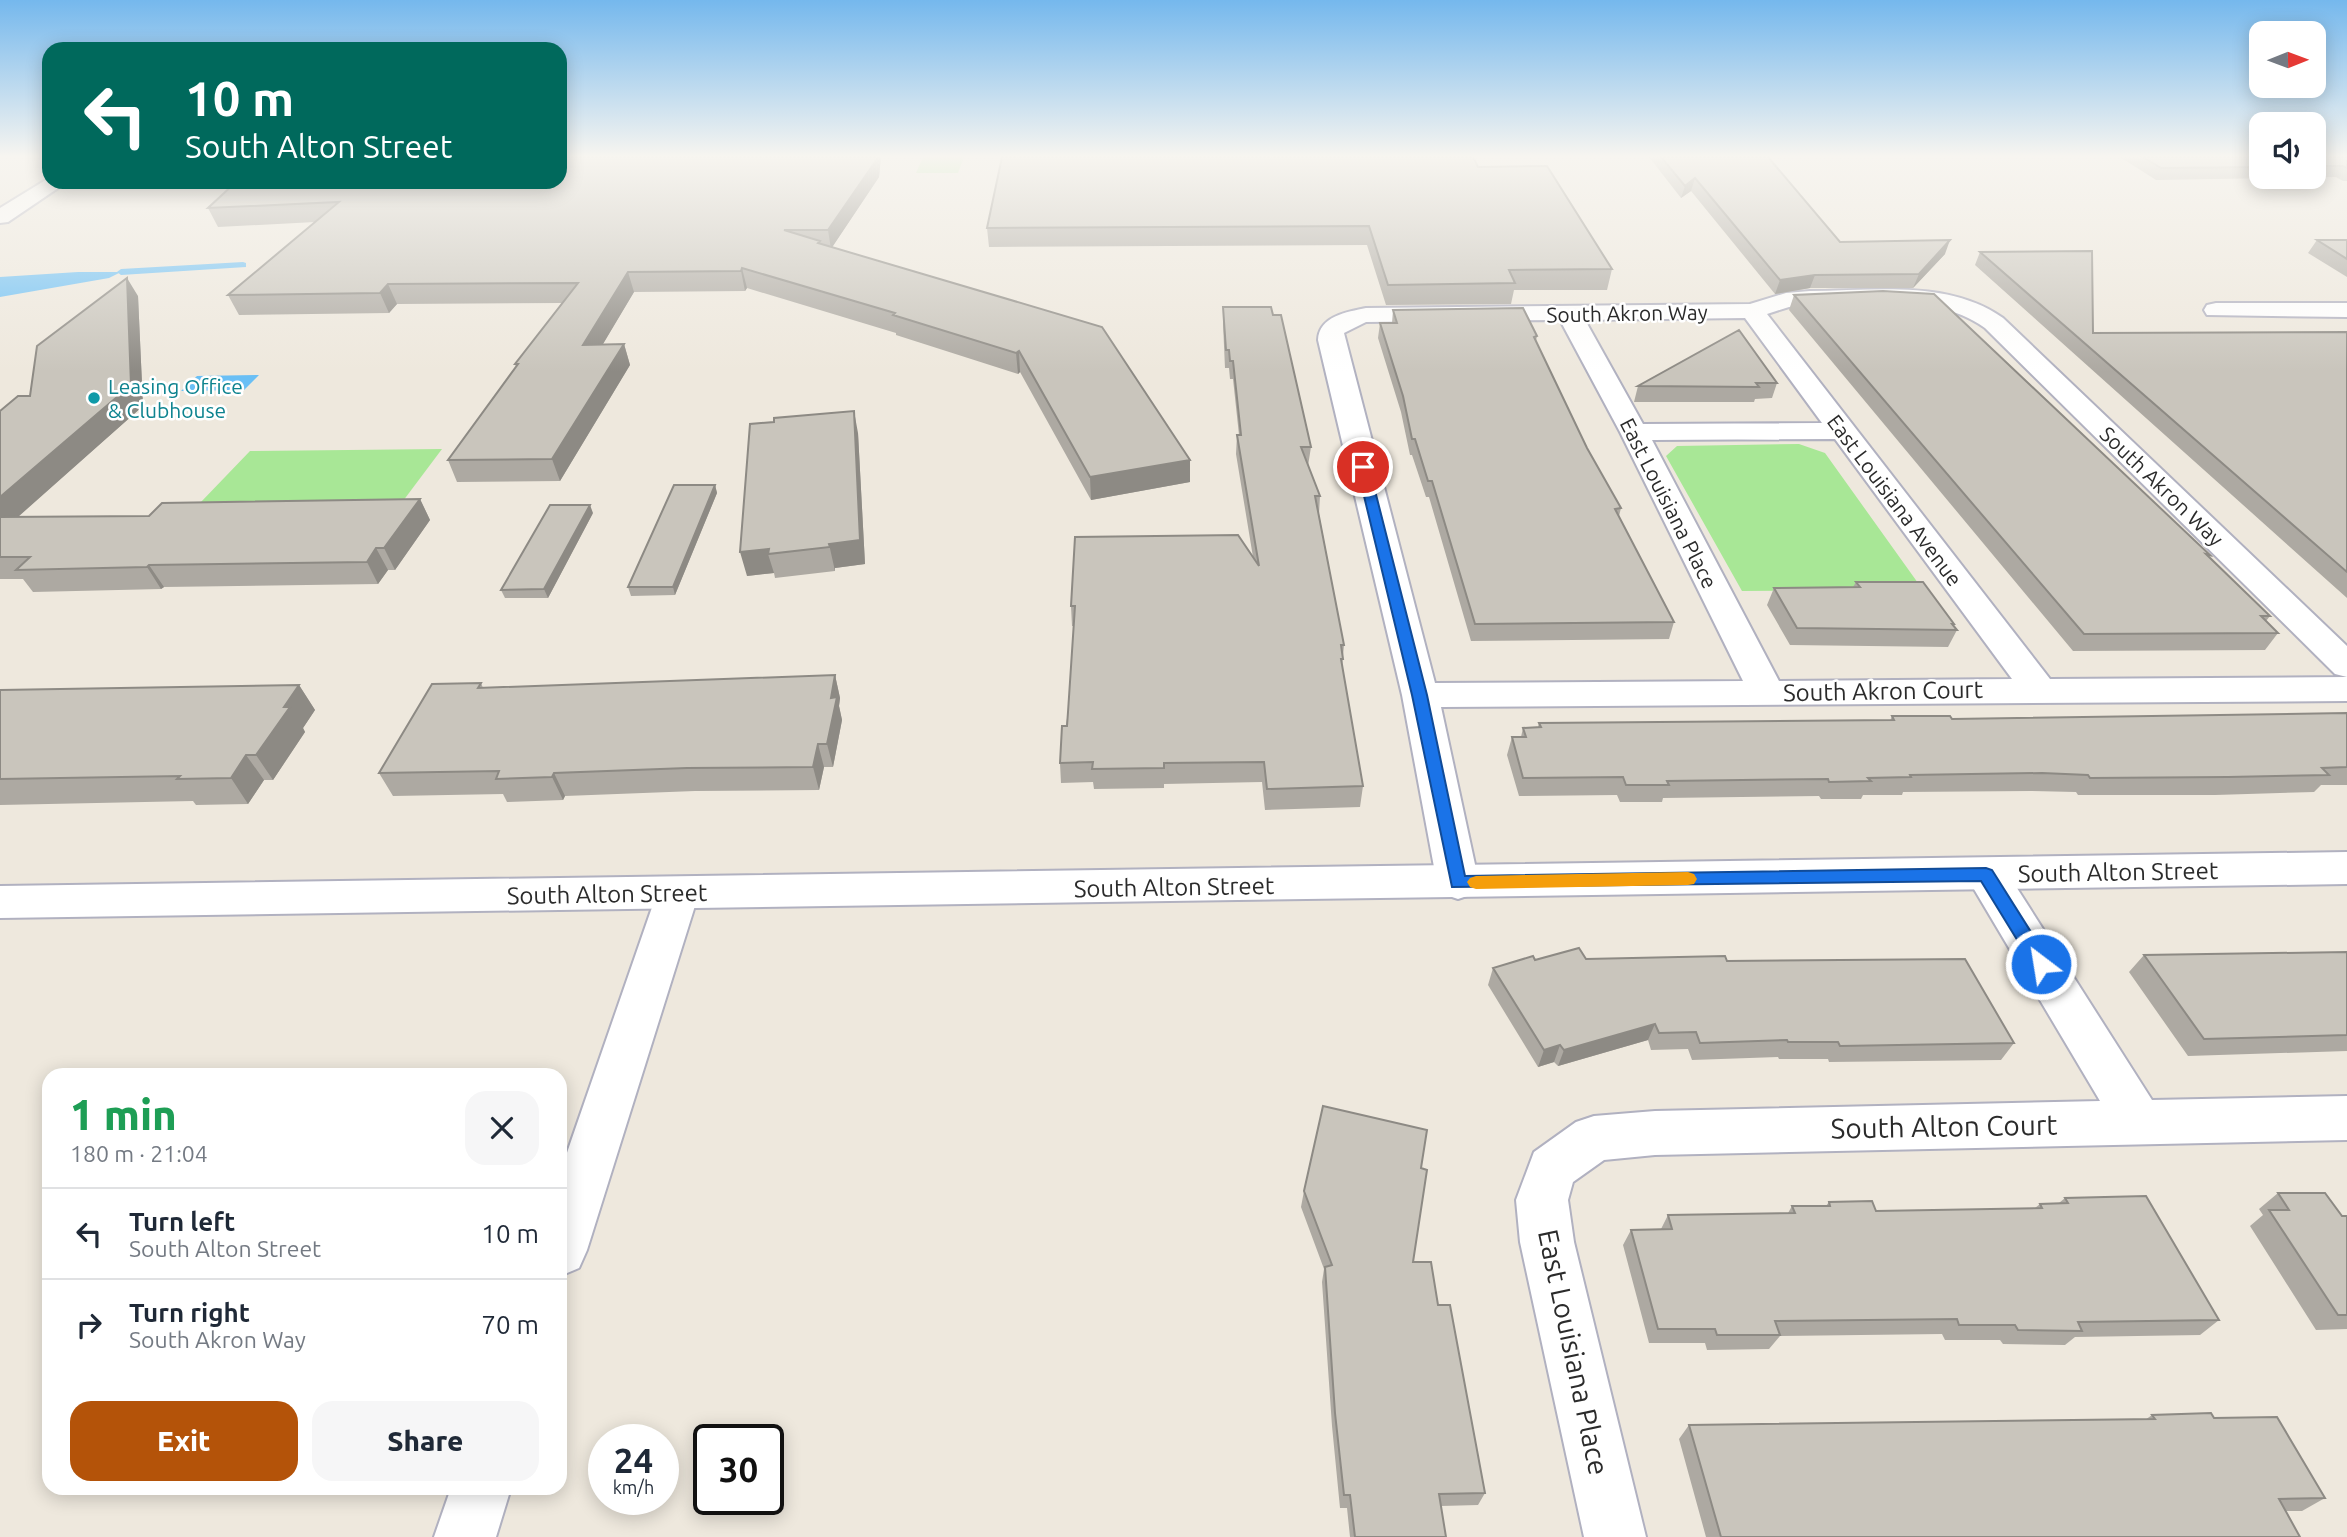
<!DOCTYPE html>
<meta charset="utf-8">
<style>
:root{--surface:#fff;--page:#f6f6f7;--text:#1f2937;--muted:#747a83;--line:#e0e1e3;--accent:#b45309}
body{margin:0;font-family:Ubuntu,sans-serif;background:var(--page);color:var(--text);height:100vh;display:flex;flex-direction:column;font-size:26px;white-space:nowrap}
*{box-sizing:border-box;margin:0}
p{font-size:23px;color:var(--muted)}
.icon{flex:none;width:38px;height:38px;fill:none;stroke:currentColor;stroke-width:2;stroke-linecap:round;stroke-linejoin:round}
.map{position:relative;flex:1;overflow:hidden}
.side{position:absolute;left:42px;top:1068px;width:525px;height:427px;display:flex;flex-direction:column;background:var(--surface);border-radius:21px;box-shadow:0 4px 18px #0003}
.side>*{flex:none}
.guide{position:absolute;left:42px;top:42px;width:525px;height:147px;border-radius:21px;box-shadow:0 4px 18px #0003;background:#00695c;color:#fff;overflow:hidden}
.needle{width:46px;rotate:89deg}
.buttons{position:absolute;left:2249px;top:21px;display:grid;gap:14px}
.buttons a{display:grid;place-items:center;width:77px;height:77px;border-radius:14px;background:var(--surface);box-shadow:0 4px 18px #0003;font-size:35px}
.speed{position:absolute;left:588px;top:1424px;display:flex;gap:14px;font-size:35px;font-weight:700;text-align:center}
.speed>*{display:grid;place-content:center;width:91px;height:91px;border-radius:50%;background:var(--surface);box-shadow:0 4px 18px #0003;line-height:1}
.speed small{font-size:18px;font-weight:400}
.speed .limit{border:4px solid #111;border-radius:10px;background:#fff;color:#111}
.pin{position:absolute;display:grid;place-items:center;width:60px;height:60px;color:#fff;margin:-30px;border:4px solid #fff;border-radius:50%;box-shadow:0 2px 7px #0007}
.me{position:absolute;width:77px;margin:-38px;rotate:329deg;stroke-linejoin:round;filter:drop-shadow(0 0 5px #0008)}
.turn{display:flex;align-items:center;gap:24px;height:147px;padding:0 28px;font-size:32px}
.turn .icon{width:91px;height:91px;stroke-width:2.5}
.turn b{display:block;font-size:49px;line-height:60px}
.round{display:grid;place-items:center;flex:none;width:74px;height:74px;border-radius:21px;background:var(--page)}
.summary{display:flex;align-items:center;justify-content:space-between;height:119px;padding:0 28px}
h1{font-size:42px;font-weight:800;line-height:52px;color:#1e9e55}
.cta{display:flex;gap:14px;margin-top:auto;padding:14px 28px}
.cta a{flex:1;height:80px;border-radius:21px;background:var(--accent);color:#fff;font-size:28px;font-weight:800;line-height:80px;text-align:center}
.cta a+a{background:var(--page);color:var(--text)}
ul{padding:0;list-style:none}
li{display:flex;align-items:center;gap:21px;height:91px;padding:0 28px;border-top:2px solid var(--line)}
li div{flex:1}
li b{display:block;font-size:26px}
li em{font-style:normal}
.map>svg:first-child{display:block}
.green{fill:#a8e796}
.water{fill:#6abff5}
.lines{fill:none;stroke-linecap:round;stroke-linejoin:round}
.stream{fill:#6abff5;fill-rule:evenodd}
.street-casing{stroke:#b1b1c0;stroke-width:4}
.secondary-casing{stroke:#b1b1c0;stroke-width:4}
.street{fill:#fff;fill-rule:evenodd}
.secondary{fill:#fff;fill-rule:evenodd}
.wall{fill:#ada9a2}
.shaded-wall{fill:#8d8a84}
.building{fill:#c9c5bc;stroke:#8d8a84;stroke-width:2}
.route{fill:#1a73e8;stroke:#114b97;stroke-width:2}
.slow{fill:#f59e0b}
.culture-dot{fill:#0f9aa8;stroke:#fff;stroke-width:2.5}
.labels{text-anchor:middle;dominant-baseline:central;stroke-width:5;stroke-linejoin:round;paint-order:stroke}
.far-street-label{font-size:21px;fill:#2b2b2b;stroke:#fff}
.far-culture-label{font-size:21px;fill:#0d838f;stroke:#fff;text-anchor:start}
.street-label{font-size:24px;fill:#2b2b2b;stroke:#fff}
.near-street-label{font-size:28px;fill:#2b2b2b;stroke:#fff}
</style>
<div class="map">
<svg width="2347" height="1537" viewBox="0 0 2347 1537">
<rect width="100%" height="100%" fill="#eee8dd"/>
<!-- green -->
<path class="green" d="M923 157H964L958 173H916Z
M1799 444 1825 453 1923 590 1742 591 1666 456 1677 446Z
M442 449 403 501 200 503 250 451Z"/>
<!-- water -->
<path class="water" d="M78 272H121L109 278 0 297V277Z
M259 375 244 390 181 391 197 376Z"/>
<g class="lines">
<!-- stream -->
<path class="stream" d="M243 262 246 263V267L121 275 117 272 121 269Z"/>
<!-- street casing -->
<g class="street-casing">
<path id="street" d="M1810 291C1873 291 1948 279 2003 318L2347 646V701L1441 707 1479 883 1473 894 1458 899 1443 894 1437 883 1402 695 1318 340C1319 316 1347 312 1366 308L1750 304 1786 293ZM1810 305C1867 305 1937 293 1985 328L2335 674 2347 677 2050 679 1767 314 1789 307ZM1745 318 1822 423 1643 424 1585 320ZM1560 320 1620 432 1743 681 1435 683 1344 333 1366 322ZM1835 439 2012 679 1779 681 1652 440Z
M2216 303H2347V317L2207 315 2204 310 2207 305Z
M1986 858 2001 863 2152 1100 2347 1096V1140L1655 1155 1604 1160 1573 1182 1568 1200 1574 1242 1646 1537H1584L1520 1242 1516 1200 1534 1152 1576 1122 1594 1116 1655 1111 2100 1101 1965 874 1971 863Z
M678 877 693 882 699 893 587 1250 579 1268 560 1276V1173L657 893 663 882Z
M451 1488H511L496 1537H434Z"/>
</g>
<!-- secondary casing -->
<g class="secondary-casing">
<path id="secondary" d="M49 178V182H67L8 222 0 223V208Z
M2347 852V884L0 918V886Z"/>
</g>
<!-- street -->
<use href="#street" class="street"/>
<!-- secondary -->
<use href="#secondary" class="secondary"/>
</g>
<!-- wall -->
<path class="wall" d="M560 157H881L879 177 832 247 1102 327 1190 482 1091 500 1020 372 1018 374 896 335V333L747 288 745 291 634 292 602 345 624 344 630 365 560 481 457 482 448 460 516 367 515 364 562 303 397 304 389 313 239 315 228 295 315 222 218 227 208 208Z
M1649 157H1768L1840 242 1945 254 1913 288H1810L1775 294 1691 191 1681 198Z
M2120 157H2261V177H2314V157H2347V181H2343L2336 177 2156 180Z
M1478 167 1612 269 1607 290H1514L1511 304 1386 305 1367 245 989 247 987 228Z
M2317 240H2347V277L2308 253Z
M1980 252 2093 333 2347 332V598L1975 265Z
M1794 295 2210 555 2208 557 2270 616 2266 621 2278 633 2265 650 2073 651 1789 310Z
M138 296 143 406 17 517 149 516 420 499 430 520 395 570H388L378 584 164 587 161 589 33 592 23 579H0V411L30 396Z
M1223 307 1273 315 1311 447 1308 466 1320 496 1319 514 1344 645 1342 667 1363 786 1360 807 1265 810 1262 782 1164 784V788L1094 789 1093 782 1061 783 1060 763 1068 712 1074 626H1072L1071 606 1253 557 1236 454 1237 435H1239L1233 379H1230L1229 368H1225L1223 324Z
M1393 310 1537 336 1536 341 1587 448 1621 508 1619 516 1674 622 1669 639 1471 641 1429 497H1426L1412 455H1410L1401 412 1378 338 1380 323H1392Z
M1777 383 1772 398 1755 399 1754 402H1634L1638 386Z
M858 433 865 564 835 568V571L775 578 774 573 747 576Z
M715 485 717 493 675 595 631 596 628 587Z
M593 513 548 598H505L501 590Z
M1856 582 1954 624V626L1957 630 1948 647 1790 645 1767 605 1774 588 1853 587Z
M835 675 840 698 839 706 842 720 833 767H824L819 790 695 791 565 796 563 800 507 802 503 794 393 796 379 773 481 683 483 688Z
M299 685 315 710 303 728 305 732 273 780H264L248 804 196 805 193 801 0 805V690Z
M2347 713V785H2321L2314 792 2215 795H2078L2076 792 2031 791 1903 792 1902 795H1863L1861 799H1821L1819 796 1663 798 1662 802H1620L1617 795 1519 796 1507 755 1512 737H1521L1523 728 1538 727 1539 723 1890 721 1892 716 1952 719Z
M2347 952V1051L2188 1056 2129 972 2144 955Z
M1586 959 1727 961 2014 1043 2001 1060 1829 1062 1828 1059H1779L1778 1057 1692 1060 1688 1049 1651 1050 1648 1040 1558 1066 1554 1062 1538 1067 1488 985 1493 968 1535 960Z
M1421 1168 1413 1262 1438 1305 1485 1493 1478 1505 1441 1506 1446 1537H1350L1347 1508H1340L1332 1426 1322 1282 1324 1269 1301 1207 1304 1191Z
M2278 1193 2342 1216H2347V1329L2316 1330 2250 1226 2263 1215 2259 1209Z
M2065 1198 2219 1320 2200 1335 2075 1337 2065 1345 2003 1344 2000 1340H1945L1942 1334 1780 1336 1769 1349 1707 1350 1705 1343H1649L1623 1245 1631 1230 1661 1229 1668 1215 1788 1213 1792 1206H1826L1829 1202 1876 1211 2035 1208 2040 1204 2059 1203Z
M2152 1415 2214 1418 2325 1498 2302 1511H2286L2300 1537H1706L1679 1439 1689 1425 2145 1420Z"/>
<!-- shaded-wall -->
<path class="shaded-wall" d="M877 157H881L879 177 831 249 828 230Z
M1695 178 1691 191 1681 198 1685 186Z
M1950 240 1945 254 1913 288 1919 274Z
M742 268 747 288 745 291 741 271Z
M628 272 634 292 590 366 583 345Z
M1815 275 1810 288 1775 294 1780 280Z
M127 278 138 296 143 406 0 533V497Z
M388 284 397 304 389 313 380 293Z
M624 344 630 365 560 481 552 459Z
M1019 351 1020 372 1018 374 1016 353Z
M854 411 858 433 865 564 835 568V571L829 544Z
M1190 460V482L1091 500 1090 477Z
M715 485 717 493 675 595 673 587Z
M420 499 430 520 395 570 384 548Z
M590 505 593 513 548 598 544 589Z
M376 548 388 570 378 584 367 562Z
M769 549 768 554 774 573 747 576 740 552Z
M149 565 164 587 161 589 147 567Z
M835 675 840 698 839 706 842 720 833 767 827 744 831 698Z
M299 685 315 710 303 728 305 732 273 780 256 755 284 707Z
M818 744 824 767 819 790 813 767Z
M246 755 264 780 248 804 231 778Z
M554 773 565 796 563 800 552 777Z
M1655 1024 1648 1040 1558 1066 1564 1050Z
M1560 1045 1554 1062 1538 1067 1544 1050Z"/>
<!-- building -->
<path class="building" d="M560 157H877V159L828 230H784L820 241 818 243 1102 327 1190 460 1090 477 1019 351 1016 353 893 315 895 313 742 268 741 271 628 272 583 345 624 344 552 459 448 460 518 364H515L578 283 388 284 380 293 228 295 339 202 208 208 236 182H560Z
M1002 157H1473L1478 167 1547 166 1612 269 1509 270 1515 283 1388 285 1369 226 987 228Z
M1661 157H1768L1840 242 1950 240 1919 274 1815 275 1780 280 1695 178 1685 186Z
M2143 157H2261V167L2161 168Z
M2314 157H2347V168L2343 166H2314Z
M2317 240H2347V259Z
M2092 251 2093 333 2347 332V572L1980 252Z
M127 278 131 385 0 497V411L18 396H30L37 346Z
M1883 291 1934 294 2210 555 2206 554 2270 616H2261L2278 633 2084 634 1794 295Z
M1223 307H1271L1273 315H1281L1311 447H1301L1320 496H1315L1344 645H1341L1343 659H1341L1363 786 1267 789 1264 762 1164 763V768L1092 769 1093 762 1060 763 1062 726H1067L1068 712 1075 606H1071L1075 537 1238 535 1259 566 1237 435H1241L1233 361H1230L1229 350H1226Z
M1523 308 1537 336 1534 337 1587 448 1621 508 1615 509 1674 622 1475 624 1432 481H1428L1415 439H1412L1403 396 1380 323H1397L1393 310Z
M1739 330 1777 383H1756L1759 387 1638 386Z
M854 411 860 540 829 544 830 547 768 554 769 549 740 552 750 424 774 422V418Z
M674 485H715L673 587H628Z
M420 499 384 548H376L367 562 149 565 147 567 16 570 30 557H0V517L149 516 162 503Z
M550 505H590L544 589 501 590Z
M1856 582H1923L1954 624H1952L1957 630 1797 628 1774 588 1860 587Z
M835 675 831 698 837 697 827 744H818L813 767 687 768 554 773 552 777 496 779 499 771 379 773 432 684 481 683 478 688Z
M299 685 284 707H290L256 755H246L231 778 177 779 180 776 0 779V690Z
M2347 713V767L2322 768 2329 775 2228 777 2090 778 2088 775 2042 773 1910 775 1911 777 1868 778 1871 781 1829 782 1828 779 1667 781 1669 785H1626L1623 777 1523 778 1512 737H1526L1523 728 1541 727 1539 723 1894 720 1892 716H1950L1952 719Z
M1579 948 1586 959 1725 956 1727 961 1965 959 2014 1043 1840 1046 1838 1042H1788L1787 1040 1700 1043 1696 1032 1659 1033 1655 1024 1564 1050 1560 1045 1544 1050 1493 968 1533 956 1535 960Z
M2347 952V1035L2204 1039 2144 955Z
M1323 1106 1427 1130 1421 1168 1427 1170 1413 1262H1431L1438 1305H1450L1485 1493 1439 1494 1446 1537H1355L1350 1495H1344L1335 1413 1325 1267 1332 1265 1304 1191Z
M2278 1193H2325L2342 1216H2347V1315H2338L2269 1210H2289Z
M2146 1196 2219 1320 2078 1322 2082 1331 2018 1330 2015 1325H1959L1957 1319 1775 1321 1780 1335H1717L1715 1329H1658L1631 1230 1672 1229 1668 1215 1795 1213 1792 1206H1830L1829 1202 1872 1201 1876 1211 2042 1208 2040 1204 2068 1203 2065 1198Z
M2211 1413 2214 1418 2277 1417 2325 1498 2279 1499 2300 1537H1721L1689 1425 2155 1419 2152 1415Z"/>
<!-- sky -->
<linearGradient id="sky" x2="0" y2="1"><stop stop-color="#75b8ed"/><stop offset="0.42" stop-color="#f7f5f0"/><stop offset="1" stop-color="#f7f5f0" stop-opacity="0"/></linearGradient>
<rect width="2347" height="372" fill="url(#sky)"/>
<!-- route -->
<path class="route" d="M1363 463 1369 467 1427 695 1465 876 1986 868 1992 870 2048 959 2051 964 2048 969 2041 971 2035 969 1981 881 1452 887 1412 695 1357 467Z"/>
<!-- slow -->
<path class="slow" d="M1688 872 1694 874 1697 879 1694 884 1688 885 1476 889 1470 887 1467 882 1470 878 1476 876Z"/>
<!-- markers -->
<circle class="culture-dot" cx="94" cy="398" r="7"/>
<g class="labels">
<!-- far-street labels -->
<g class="far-street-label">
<text transform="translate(1627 313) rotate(-1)">South Akron Way</text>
<text transform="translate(2162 486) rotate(44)">South Akron Way</text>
<text transform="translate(1895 500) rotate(53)">East Louisiana Avenue</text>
<text transform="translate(1669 503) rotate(63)">East Louisiana Place</text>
</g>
<!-- far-culture labels -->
<g class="far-culture-label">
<text x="108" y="386">Leasing Office<tspan x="108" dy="24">&amp; Clubhouse</tspan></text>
</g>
<!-- street labels -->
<g class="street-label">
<text transform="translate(1883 691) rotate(-1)">South Akron Court</text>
<text transform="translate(2118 872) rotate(-1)">South Alton Street</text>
<text transform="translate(1174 887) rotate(-1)">South Alton Street</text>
<text transform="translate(607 894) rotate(-1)">South Alton Street</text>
</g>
<!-- near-street labels -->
<g class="near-street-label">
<text transform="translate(1944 1126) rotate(-1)">South Alton Court</text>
<text transform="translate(1574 1352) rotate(78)">East Louisiana Place</text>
</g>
</g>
</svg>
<div class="buttons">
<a><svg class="needle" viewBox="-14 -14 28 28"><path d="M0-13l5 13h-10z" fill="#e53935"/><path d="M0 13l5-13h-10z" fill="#747a83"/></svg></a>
<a><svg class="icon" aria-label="sound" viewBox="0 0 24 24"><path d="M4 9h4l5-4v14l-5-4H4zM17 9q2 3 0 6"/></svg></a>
</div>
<div class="speed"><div>24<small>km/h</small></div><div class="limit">30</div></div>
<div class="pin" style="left:1363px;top:467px;background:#d93025"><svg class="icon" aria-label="arrive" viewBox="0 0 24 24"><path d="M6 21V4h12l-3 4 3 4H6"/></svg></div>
<svg class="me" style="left:2041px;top:964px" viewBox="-20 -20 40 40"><circle r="17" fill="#1a73e8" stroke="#fff" stroke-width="3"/><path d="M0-11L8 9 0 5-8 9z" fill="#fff"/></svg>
<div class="guide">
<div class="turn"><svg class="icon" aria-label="left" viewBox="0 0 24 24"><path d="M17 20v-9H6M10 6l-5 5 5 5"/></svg><div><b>10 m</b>South Alton Street</div></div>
</div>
<section class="side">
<div class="summary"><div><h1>1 min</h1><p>180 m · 21:04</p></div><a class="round"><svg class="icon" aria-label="close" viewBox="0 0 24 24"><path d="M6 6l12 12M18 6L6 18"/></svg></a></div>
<ul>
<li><svg class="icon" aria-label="left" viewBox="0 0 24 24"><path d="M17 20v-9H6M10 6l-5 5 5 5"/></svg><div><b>Turn left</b><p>South Alton Street</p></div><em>10 m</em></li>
<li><svg class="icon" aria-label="right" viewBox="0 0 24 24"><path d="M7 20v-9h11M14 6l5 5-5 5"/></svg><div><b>Turn right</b><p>South Akron Way</p></div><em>70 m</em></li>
</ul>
<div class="cta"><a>Exit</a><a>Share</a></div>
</section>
</div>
